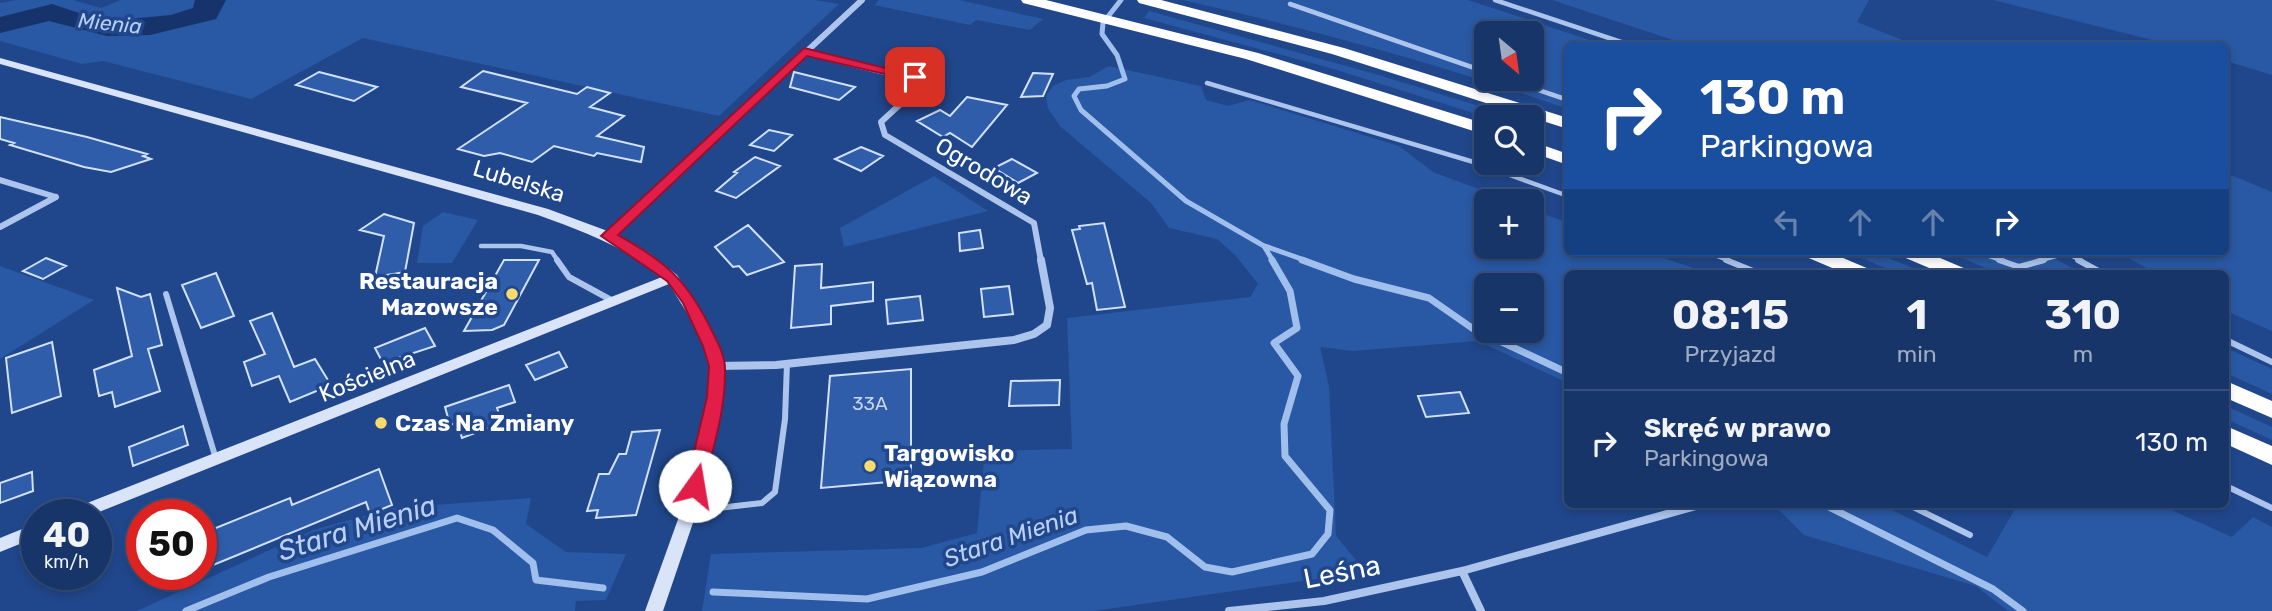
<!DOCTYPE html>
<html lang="pl">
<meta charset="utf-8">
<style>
:root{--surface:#183569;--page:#213d6f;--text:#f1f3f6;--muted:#9fabc0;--line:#36507d}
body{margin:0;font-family:Rubik,sans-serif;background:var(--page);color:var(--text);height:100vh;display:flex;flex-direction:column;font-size:26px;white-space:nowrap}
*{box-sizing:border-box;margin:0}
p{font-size:23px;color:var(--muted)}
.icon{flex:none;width:38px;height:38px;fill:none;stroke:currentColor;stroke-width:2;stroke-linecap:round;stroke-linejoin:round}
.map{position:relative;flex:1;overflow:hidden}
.sheet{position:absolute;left:1564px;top:270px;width:665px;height:238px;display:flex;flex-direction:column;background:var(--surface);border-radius:10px;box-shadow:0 4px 10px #0003,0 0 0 2px var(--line)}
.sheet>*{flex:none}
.guide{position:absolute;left:1564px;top:42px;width:665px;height:214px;border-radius:10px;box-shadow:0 4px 10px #0003,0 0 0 2px var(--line);background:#1a4fa0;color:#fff;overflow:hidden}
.needle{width:46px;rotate:151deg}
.buttons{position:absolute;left:1474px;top:21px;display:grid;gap:14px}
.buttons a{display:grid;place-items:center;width:70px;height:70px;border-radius:10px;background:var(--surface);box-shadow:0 4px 10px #0003,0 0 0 2px var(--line);font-size:35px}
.speed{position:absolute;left:21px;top:499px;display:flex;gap:14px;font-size:35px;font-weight:700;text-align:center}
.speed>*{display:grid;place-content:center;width:91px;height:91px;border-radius:50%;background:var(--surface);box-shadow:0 4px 10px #0003,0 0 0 2px var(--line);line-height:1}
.speed small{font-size:18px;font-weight:400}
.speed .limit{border:10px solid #d22;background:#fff;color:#111}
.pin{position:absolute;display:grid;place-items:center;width:60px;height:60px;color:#fff;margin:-30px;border-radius:14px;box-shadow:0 4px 10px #0006}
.me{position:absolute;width:77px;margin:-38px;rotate:13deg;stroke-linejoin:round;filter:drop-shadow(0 0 5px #0008)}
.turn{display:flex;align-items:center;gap:24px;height:147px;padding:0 21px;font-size:32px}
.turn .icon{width:91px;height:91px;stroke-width:2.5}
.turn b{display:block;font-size:49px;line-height:60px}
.lanes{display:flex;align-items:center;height:66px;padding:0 21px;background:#0003;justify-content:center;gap:35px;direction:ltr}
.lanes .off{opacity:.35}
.eta{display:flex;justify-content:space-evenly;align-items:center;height:119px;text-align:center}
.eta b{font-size:42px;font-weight:700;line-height:49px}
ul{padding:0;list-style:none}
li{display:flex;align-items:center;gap:21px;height:105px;padding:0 21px;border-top:2px solid var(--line)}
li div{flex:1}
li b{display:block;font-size:26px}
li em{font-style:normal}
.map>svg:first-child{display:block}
.green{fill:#2958a4;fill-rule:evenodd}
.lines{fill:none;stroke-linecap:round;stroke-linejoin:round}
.stream-far1{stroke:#a0bfed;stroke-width:5}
.stream{stroke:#a0bfed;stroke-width:7}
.river{fill:#16346b;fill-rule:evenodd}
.building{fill:#2f5daa;stroke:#d2e1f9;stroke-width:2}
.lane-far1{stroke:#adc5ec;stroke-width:4.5}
.lane{stroke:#adc5ec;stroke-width:6}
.street-far1{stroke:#adc5ec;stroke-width:6}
.street{stroke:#adc5ec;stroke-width:8}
.secondary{fill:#d9e4f9;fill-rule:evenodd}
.highway{fill:#fff;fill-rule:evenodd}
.route{fill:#e11d48;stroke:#92132f;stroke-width:2}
.poi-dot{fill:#f9db6d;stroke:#20478c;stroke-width:2.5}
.labels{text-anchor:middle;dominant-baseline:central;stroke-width:7;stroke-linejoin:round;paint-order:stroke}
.number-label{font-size:19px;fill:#cbd6ea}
.far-water-label{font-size:21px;font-style:italic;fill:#b9cff3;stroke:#20478c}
.street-label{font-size:23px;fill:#fff;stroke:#20478c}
.poi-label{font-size:23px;font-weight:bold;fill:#fff;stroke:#20478c;text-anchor:start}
.water-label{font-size:24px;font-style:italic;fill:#b9cff3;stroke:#20478c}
.near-water-label{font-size:28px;font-style:italic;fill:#b9cff3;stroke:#20478c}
.near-street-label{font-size:28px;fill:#fff;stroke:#20478c}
</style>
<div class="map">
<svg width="2272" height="611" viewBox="0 0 2272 611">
<rect width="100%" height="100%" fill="#20478c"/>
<!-- green -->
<path class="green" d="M16 0H73L101 8 121 0H815L839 4 719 116 363 38 251 99 103 61 82 64 0 41V3Z
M879 0H959L1043 19 1030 30 976 20 970 25 874 5Z
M1182 0H1468L1605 45 1568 46V109C1442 65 1312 29 1182 0ZM1486 33H1531V79H1486Z
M1552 0H1869L1857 22 1915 45H1688Z
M1993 0H2272V75L2226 61V46L2172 45Z
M1149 11 1382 76 1514 117H1486L1330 68 1144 18Z
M1109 66 1201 86 1206 100 1228 106 1250 100 1399 146 1433 172 1511 201H1486V247H1531V209L1568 223V252H1646L1708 273H1568V383L1478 341 1353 351 1320 347 1329 386 1336 536 1366 572 1094 611H702L711 554 921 548 977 533 985 451 1072 449 1067 318 1250 297 1258 284 1236 256 1217 239 1169 228 1151 203 1061 127 1048 109 1046 96 1053 86 1066 80 1089 77ZM1486 285H1531V331H1486Z
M2226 173 2272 192V331L2226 311V273H2156L2117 252H2226Z
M934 176 988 211 844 247 840 228Z
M443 212 478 220 452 263H417L423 226Z
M1847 252H1874L1925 273H1897Z
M1947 252H2043L2081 273H1998Z
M0 266 94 300 0 359Z
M2226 348 2272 369V394L2226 373Z
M2226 406 2272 427V440L2226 419Z
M531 498 526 524 566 552 626 554 606 600 576 601 575 611H137L313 530 393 508Z
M1773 504H1880L1987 557 2018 504H2158L2232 537 2253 517 2272 527V611H2008L1976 586 1804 535Z"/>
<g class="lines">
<!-- stream-far1 -->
<path class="stream-far1" d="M1121 0 1103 23 1102 34 1117 55 1125 79 1107 86 1079 89 1074 96 1081 110 1186 201 1264 246 1273 261
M1265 246 1307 261"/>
<!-- stream -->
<path class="stream" d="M1302 260 1354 279 1429 298 1472 328 1568 373
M1823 504 1993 589 2023 611
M713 592 867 599 982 572 1086 530 1126 526 1167 537 1205 567 1232 572 1312 554 1328 534 1330 510 1285 456 1284 424 1298 376 1274 343 1297 328 1290 291 1272 260
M186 611 269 577 457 518 493 530 533 563 536 580 603 588"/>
<!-- river -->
<path class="river" d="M195 0H226L216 19 150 35 107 36 49 21 0 33V17L52 4 88 16 129 19 171 15 193 8Z"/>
</g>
<!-- building -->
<path class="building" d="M483 71 577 94 587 87 610 93 590 107 624 116 597 136 644 147 641 162 597 153 594 156 554 146 532 162 500 153 484 156 458 149 527 103 461 87Z
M319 72 377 87 354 101 296 85Z
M794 72 855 87 839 100 790 87Z
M1033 73 1053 74 1043 96 1021 97Z
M967 97 1007 105 972 147 950 133 943 137 917 121 940 110 950 116Z
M0 117 87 137 147 154 143 156 151 159 111 172 84 167 10 145 14 143 0 139Z
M769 130 792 135 774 151 750 145Z
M861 147 883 156 861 171 835 159Z
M755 157 780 166 736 198 716 191 737 173 734 172Z
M1012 159 1037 173 1018 183 994 168Z
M384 214 414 223 405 272 375 277 384 236 360 230Z
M1104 223 1125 307 1097 310 1092 283 1087 284 1072 230 1080 229 1079 226Z
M748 225 784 262 747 275 739 266 733 267 715 247Z
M980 230 983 248 960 251 959 233Z
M46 258 66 266 43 279 23 271Z
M504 260H539L504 325 492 330 464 331Z
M822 264 821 288 873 282V301L831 306V324L791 328 795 266Z
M216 273 234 316 201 328 182 285Z
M1009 286 1013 314 984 317 981 289Z
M117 288 141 297 150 294 162 345 148 349 160 391 115 407 112 392 99 396 94 370 132 356Z
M920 296 923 320 888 324 886 300Z
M272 313 294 367 315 359 331 385 290 402 279 376 252 386 244 362 265 354 250 321Z
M425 328 435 346 383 363 375 348Z
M52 342 61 396 12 413 6 358Z
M559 352 567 367 535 380 526 365Z
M911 369V480L821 488 830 376Z
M1060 380 1059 405 1009 406 1011 381Z
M509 385 515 402 497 408 502 423 462 438 457 423 450 425 445 407Z
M1460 392 1469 413 1426 417 1418 396Z
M183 426 188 445 133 466 129 447Z
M660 430 636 515 596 518 598 510 587 511 599 474H609L619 454H626L632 432Z
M379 469 392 505 370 514 366 502 201 570V534L290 498 292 505Z
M32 472 33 491 0 503V483Z"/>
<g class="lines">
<!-- lane-far1 -->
<path class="lane-far1" d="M1495 0 1633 46
M1290 4 1486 72
M1506 79 1568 100
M1207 83 1477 163 1568 196
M481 246H521L552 252 558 261
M1707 252 1730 261
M1978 252 2004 261
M2065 252 2082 261
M2038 261 2066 253"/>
<!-- lane -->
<path class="lane" d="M557 260 569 277 613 301
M1726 260 1758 273
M1999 260 2019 267 2044 260
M2078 260 2102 273
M166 294 216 459
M2226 340 2272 362
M2226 486 2272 508
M1907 504 1970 535
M692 511 762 503 775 492 785 419 787 363"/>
<!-- street-far1 -->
<path class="street-far1" d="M804 52 921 81 922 84 881 122 885 135 1034 223 1041 261
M0 180 56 197
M0 227 56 197
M608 236 862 0"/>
<!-- street -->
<path class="street" d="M717 366 776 365 1014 340 1034 334 1047 325 1050 308 1041 260
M1462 571 1481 611
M1229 611 1324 601 1462 571 1703 504"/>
<!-- secondary -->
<path class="secondary" d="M0 58 548 209 613 233 649 253 677 275 711 329 724 366V397L697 511 663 611H645L681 511 708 397 710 366 697 329 669 284 94 514H70L72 509 662 277C623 246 585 232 538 215L0 64Z
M37 523V537L0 552V538Z"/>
<!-- highway -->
<path class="highway" d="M1021 0H1046L1258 53 1486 124V135L1246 59 1023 3Z
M1137 0H1161L1344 48 1568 118V129L1332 54 1139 3Z
M1531 141 1568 154V165L1531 152Z
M1801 252H1829L1869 269 1872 273H1844L1804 256Z
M1898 252H1926L1966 269 1969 273H1941L1901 256Z
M2226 381 2272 401V418L2226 398Z
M2226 426 2272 446V465L2226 444Z"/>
</g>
<!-- route -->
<path class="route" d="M804 48 922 77 915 81 807 56 618 235C665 261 687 280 711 329 717 341 725 355 725 369 726 409 713 448 704 486L695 493 686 486 707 397 709 366 703 346 683 303 667 281 601 236Z"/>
<!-- markers -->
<g class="poi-dot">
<circle cx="512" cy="294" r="7"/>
<circle cx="381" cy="423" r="7"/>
<circle cx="870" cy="466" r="7"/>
</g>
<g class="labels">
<!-- number labels -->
<g class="number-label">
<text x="870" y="403">33A</text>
</g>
<!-- far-water labels -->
<g class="far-water-label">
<text transform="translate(110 23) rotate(6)">Mienia</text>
</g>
<!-- street labels -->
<g class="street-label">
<text transform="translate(984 171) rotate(31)">Ogrodowa</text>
<text transform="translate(519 181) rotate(17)">Lubelska</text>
<text transform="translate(367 376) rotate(-22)">Kościelna</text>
</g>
<!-- poi labels -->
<g class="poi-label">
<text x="498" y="281" text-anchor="end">Restauracja<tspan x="498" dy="26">Mazowsze</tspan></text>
<text x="395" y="423">Czas Na Zmiany</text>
<text x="884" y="453">Targowisko<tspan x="884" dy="26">Wiązowna</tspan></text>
</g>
<!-- water labels -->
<g class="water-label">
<text transform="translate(1011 537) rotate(-19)">Stara Mienia</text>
</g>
<!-- near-water labels -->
<g class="near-water-label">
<text transform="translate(357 528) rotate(-17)">Stara Mienia</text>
</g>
<!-- near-street labels -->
<g class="near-street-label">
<text transform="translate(1342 572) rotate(-11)">Leśna</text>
</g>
</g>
</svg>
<div class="buttons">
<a><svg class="needle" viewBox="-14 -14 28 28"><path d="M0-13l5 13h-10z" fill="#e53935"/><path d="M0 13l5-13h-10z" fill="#9fabc0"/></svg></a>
<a><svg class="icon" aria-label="search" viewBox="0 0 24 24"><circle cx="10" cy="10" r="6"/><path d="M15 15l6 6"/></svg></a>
<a>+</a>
<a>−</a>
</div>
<div class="speed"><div>40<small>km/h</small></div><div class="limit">50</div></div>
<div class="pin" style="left:915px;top:77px;background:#d93025"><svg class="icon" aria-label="arrive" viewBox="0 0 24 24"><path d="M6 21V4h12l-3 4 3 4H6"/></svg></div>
<svg class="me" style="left:695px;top:486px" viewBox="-20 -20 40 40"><circle r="19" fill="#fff"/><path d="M0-13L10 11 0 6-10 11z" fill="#e11d48"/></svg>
<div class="guide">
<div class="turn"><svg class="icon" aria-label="right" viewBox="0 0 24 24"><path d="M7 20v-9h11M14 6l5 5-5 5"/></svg><div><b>130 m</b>Parkingowa</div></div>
<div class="lanes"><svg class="icon off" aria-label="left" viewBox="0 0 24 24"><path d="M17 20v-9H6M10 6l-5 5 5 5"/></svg><svg class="icon off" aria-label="ahead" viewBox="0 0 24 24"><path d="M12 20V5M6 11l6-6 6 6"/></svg><svg class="icon off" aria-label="ahead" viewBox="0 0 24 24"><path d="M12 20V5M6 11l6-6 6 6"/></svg><svg class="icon" aria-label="right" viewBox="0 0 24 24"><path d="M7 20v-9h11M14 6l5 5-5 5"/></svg></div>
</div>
<section class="sheet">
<div class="eta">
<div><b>08:15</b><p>Przyjazd</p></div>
<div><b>1</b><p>min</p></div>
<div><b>310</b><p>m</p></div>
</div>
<ul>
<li><svg class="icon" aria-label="right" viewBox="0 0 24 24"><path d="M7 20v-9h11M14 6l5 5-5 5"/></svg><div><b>Skręć w prawo</b><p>Parkingowa</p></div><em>130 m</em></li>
</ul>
</section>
</div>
